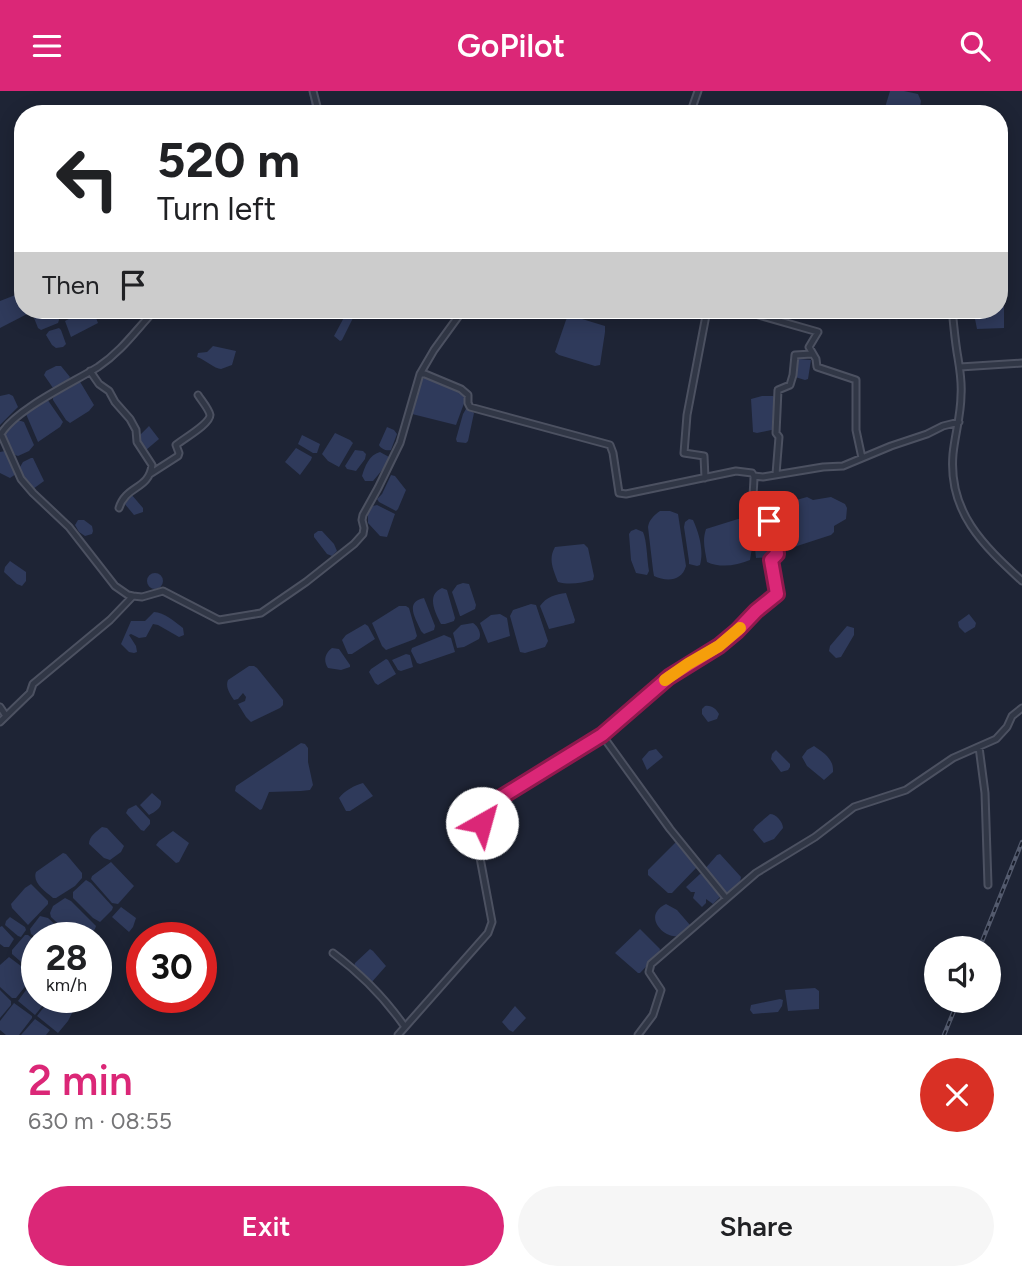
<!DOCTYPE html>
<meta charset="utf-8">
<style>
:root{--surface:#fff;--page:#f6f6f6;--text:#202124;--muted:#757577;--accent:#db2777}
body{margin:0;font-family:Figtree,sans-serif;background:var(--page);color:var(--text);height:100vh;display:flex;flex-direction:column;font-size:26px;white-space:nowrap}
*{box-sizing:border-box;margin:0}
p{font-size:23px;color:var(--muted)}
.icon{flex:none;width:38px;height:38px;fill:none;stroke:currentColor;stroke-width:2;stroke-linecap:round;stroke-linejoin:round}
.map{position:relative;height:944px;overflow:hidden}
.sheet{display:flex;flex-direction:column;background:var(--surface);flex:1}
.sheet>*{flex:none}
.banner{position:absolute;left:14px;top:14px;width:994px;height:214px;border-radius:28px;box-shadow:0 4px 18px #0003;background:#fff;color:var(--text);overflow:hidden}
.controls{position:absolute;left:924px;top:845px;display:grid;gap:14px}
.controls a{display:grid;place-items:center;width:77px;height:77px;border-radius:50%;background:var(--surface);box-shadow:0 4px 18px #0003;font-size:35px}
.speed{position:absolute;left:21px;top:831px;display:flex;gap:14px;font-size:35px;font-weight:700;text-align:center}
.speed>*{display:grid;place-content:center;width:91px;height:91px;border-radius:50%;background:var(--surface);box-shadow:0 4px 18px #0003;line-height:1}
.speed small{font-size:18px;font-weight:400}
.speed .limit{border:10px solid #d22;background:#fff;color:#111}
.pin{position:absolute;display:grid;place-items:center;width:60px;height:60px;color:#fff;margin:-30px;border-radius:14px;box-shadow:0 4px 10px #0006}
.me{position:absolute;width:77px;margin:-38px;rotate:38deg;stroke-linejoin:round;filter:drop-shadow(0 0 5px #0008)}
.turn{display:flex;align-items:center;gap:24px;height:147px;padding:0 28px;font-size:32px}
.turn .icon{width:91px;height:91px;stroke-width:2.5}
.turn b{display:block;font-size:49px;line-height:60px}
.then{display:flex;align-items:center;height:66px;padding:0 28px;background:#0003;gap:14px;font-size:26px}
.round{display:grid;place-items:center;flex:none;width:74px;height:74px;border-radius:37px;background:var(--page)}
.overview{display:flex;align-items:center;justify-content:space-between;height:119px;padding:0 28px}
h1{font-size:42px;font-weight:600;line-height:52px;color:var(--accent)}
.cta{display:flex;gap:14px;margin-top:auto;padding:14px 28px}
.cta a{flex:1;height:80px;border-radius:42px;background:var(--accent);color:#fff;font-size:28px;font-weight:600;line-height:80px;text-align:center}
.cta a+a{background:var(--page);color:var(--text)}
header{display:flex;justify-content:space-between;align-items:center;height:91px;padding:0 28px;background:var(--accent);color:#fff;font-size:32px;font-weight:600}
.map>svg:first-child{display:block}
.water{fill:#2f3a5b}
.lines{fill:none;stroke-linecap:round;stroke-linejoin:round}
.stream{stroke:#2f3a5b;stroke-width:2}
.minor-casing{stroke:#4c5161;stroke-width:9}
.minor{stroke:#313746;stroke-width:5}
.rail-casing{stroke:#535a6d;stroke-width:4.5}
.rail{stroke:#171c2a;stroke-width:2;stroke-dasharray:5;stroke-linecap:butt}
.route-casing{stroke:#8e194d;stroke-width:18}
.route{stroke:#db2777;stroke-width:12}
.slow{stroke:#f59e0b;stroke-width:12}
</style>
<header><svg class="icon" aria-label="menu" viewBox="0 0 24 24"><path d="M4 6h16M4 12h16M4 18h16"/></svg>GoPilot<svg class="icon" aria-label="search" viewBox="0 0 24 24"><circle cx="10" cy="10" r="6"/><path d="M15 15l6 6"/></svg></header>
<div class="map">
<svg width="1022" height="944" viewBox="0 0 1022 944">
<rect width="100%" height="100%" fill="#1e2435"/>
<!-- water -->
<path class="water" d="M890 0H904L918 3 921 10 919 23H883Z
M23 201V219H32L31 221 0 237V210Z
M999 215 1004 216V237L977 238 975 228V219H999Z
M47 219H56L59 229 58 232 41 239 38 237 34 227 39 223Z
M86 219H93L98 232 71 246 65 230Z
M348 219 355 223 342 249 340 250 334 245Z
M569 224 605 235V241L600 274 595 275 559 264 555 261 566 229Z
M59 237 61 239 66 253 63 256 56 257 52 254 46 244 49 240Z
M213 255 236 260 232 274C228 275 225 277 221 278 215 278 204 268 197 266L198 262 207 261Z
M799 268 811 269 808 288 805 289 795 286 798 269Z
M56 275H61L70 286 68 289 55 298 53 297 44 284 46 280Z
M425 286 463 301 466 307 456 334 412 323 422 289Z
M79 289 94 314 89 320 70 332 66 329 53 309V307L74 290Z
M9 303 13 305 18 316 0 334V305Z
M762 305H773L776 307V338L757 342 753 341 751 308Z
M47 308 63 331 60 336 38 351 26 323 27 320Z
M466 318 471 319 474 322 468 350 466 352 457 351 456 348 463 323Z
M16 330H21L24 331 34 354 29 360 18 365 15 364 4 346V341Z
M149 335 159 348 146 359 137 347Z
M387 336 394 339 397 343 391 359C386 360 381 358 379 354Z
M335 342 350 349 353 352 339 376 328 370 322 363Z
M302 344 320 353 317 362H313L298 353Z
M296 357 312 366 311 369 300 384 285 371Z
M355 359 363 360 366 363 365 368 356 380 347 378 345 375Z
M5 360 16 383 10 387 0 382V361Z
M380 361 389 366 388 372 373 390H365L362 385C365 375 369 364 380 361Z
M31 367H33L44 390 33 398C26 394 22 384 20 376L23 371Z
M391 384 395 385 406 399 398 418 396 420 379 411 377 408 382 403Z
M131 403 143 417V421L134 424 124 412 125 408Z
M807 406 813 409 831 406 845 413 847 417 846 428 834 435V441L831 444 794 456 779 460 775 415Z
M377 414 395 423 387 446 380 445 368 432V421L373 415Z
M660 420H670L678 423 686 475C682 490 667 491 654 485L653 479 648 436C649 429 654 424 660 420Z
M689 428 693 429C699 442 704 459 700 474L697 475 689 473V470L684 436 685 431Z
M738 428H744L751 431 753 451 750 469C736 475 720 477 707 471 705 459 702 450 706 438Z
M78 429H84L92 435 93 440 92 443 85 445 79 441 75 434Z
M758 435 772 436 775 463 772 466 756 467 754 448Z
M636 438 643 441C647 450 647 469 649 480L647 484 636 482 631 469 629 443 631 440Z
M318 440H322L334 453 337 460 332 465 327 463 314 446V443Z
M584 453 588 457 594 485 593 489C582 492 569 494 558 491 553 478 548 468 555 456Z
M10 470 26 481V490L22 495 17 493 4 481 5 476Z
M147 490a8 8 0 1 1 16 0a8 8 0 1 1-16 0Z
M463 492 469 493 476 514 475 518 461 525H460L452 501 457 494Z
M442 497 447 499 455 527 454 530 445 533H441C435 521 426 504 442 497Z
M566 502 575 529 574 532 549 538 540 515C546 506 556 503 566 502Z
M424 507 435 535 434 539 424 543 421 540C416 528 404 511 424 507Z
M531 513 536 514 548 550 545 556 525 562 520 561 510 525 513 519Z
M399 515H406L409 517 417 545 415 548 386 559 382 555 372 532Z
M154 521C164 521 175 531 183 537L184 544 179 546 158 534 153 533 146 546 139 547 131 543 129 544 136 555 137 561 134 562 129 561 121 553 131 530H145Z
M500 523 507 527 510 545 488 552 480 532 491 524Z
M969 523 976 532 975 536 965 542 959 536 958 531Z
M473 532C478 535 482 543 479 548L464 556 457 557 453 542 461 534Z
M365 533 368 535 375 548 352 563H348L342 549 346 544Z
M847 535 854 537V544L841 566 836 567 829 560 830 555Z
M444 544 451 547 455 561 420 573 417 572 411 560 412 557Z
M332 557 339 558 350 574V576L341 579 328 577C323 570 325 562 332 557Z
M406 563 410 564 413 576 401 580 398 579 392 569Z
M386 568 388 569 396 583 378 594 375 592 369 581 371 578Z
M249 575H254L257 577 283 609V614L280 617 251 631 246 626 238 613 245 610 246 606 243 602 238 608 234 609C230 603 225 596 228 589Z
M705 615C712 614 716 618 719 623L717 628 708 631 702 623V618Z
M301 652 305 653 308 657V671L313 694 310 699 301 700 269 701 262 718 260 719 235 700 236 695Z
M814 655C824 662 834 668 833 681L824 689 807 675 802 666 807 659Z
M656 658 663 666 647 679 642 668 649 660Z
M776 659 790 673V676L788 679 781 681 771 668 772 663Z
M363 692 373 705 350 720H346L339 707C344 700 355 694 363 692Z
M152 702 161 710C162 717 155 721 149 724L140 714Z
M136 714 150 729V733L144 740 141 739 126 722 128 718Z
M770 723C776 723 783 731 783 737L774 748 764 752 753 739 756 735Z
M102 736 107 737 124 755 121 761 110 769 104 767 89 753C89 745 96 741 102 736Z
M173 740 189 752 179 771 176 772 156 754 159 750Z
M678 751 697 776 672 802H668L648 784V779L675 752Z
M63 762 66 763 82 782V787L75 795 56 807H53C45 800 32 792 36 781Z
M720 763 741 786C741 793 731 800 725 802L704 779 717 764Z
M111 771 134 795 118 813 112 812 91 788 92 785Z
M700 783H704L721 805 713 813 706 808V812L702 816 693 807 695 801H691L686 796Z
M86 789 91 792 113 816 112 819 100 831 93 827 73 807V801Z
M31 793 48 810V813L28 834 12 817 11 813 25 797Z
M65 807 71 810 96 835 95 838 87 847H73L51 826 50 822 53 815Z
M666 813 677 819 690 834C687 837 682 844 677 845 665 848 641 825 666 813Z
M121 816 136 827 133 836 129 841 112 826Z
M40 825 48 827 70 847H37L31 843 30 838Z
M10 826 25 836 26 839 21 846 18 845 5 834 6 830Z
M2 835 14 848 9 856H4L0 853V836Z
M640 838 660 858 659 862 640 882H638L615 862Z
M25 844H28L37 851V885L12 863V859Z
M370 858 373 860 386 875 371 892 354 876 355 872Z
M9 866 33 884 31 888 16 907H12L0 896V874Z
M34 888 37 889V906L49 907 35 924 18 910Z
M815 897 819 900V918L788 920 785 899Z
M0 899 11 910V914L0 927Z
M51 907H64L75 916 68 930 58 942 37 925Z
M780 908 783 909 782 915 778 921 753 923 750 919 751 914Z
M14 912 32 925V927L19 944H6L0 939V930Z
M515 915 526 927 513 941 509 939 502 931Z
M35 928 50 939 46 944H21Z"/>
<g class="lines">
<!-- stream -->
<path class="stream" d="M310 0 314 23"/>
<!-- minor casing -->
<g class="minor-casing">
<path id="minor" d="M313 0 319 23
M690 23 698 0
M741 219 818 241 809 256 816 268 817 276 856 289V339L862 367
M952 219C954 235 955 251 958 267 960 279 962 292 961 304 961 324 955 343 953 363 948 421 983 454 1022 490
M960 276 1022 272
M90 280 99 293 109 300 115 311 130 328 136 339 137 351 152 374C149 399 126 394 119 417
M420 283 434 259 463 219
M150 383 178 365 179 362 176 354C183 348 210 333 210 324 209 318 201 309 198 304
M776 383 779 346 776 342 778 299 790 294 793 284 795 264 812 263
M705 387 704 365 684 362 687 324 707 219
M133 505 128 504 115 495 69 436 33 402 21 388 1 343C16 318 72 292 98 276 122 260 136 239 155 219
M0 616 6 625
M0 631 30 602 33 593 110 529 133 505 142 506 163 500 219 529 261 522 306 491 354 453 363 443 364 437 362 429 363 424 378 397 400 352 420 283H425L461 298 468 304V312L470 316 610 354 613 362 619 402 626 403 736 380 752 382 754 385 763 386 823 376 843 375 891 355 927 343 943 335 959 331
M602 644 670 738 726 807
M979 656 985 702 988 794
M333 862C361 883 385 907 405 936
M398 944 488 842 492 831 478 756V746L485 718 542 680 602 644 669 586 719 555 737 540 756 520 777 503 771 469 777 463 774 432 757 431C750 418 754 400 754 385
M638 944 653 924 661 899 649 881 651 873 756 782 815 746 854 716 906 699 953 667 996 648 1007 636 1012 625 1022 617"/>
</g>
<!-- minor -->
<use href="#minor" class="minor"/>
<!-- rail casing -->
<g class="rail-casing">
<path id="rail" d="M979 858 1022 751
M944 944 958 910"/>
</g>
<!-- rail -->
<use href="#rail" class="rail"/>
</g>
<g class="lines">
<!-- route casing -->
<g class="route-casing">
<path id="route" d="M482 732 485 718 495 710 602 644 669 586 719 555 737 540 756 520 777 503 771 469 777 463 774 432 769 430"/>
</g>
<!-- route -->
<use href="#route" class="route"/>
<!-- slow -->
<path class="slow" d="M665 589 688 573 719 555 740 537"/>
</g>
</svg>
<div class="controls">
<a><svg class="icon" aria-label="sound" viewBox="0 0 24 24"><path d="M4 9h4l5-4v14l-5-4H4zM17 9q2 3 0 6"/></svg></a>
</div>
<div class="speed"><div>28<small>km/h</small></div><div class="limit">30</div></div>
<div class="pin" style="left:769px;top:430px;background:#d93025"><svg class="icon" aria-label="arrive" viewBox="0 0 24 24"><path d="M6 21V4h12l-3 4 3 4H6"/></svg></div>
<svg class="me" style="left:482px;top:732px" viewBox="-20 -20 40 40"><circle r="19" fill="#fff"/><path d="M0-13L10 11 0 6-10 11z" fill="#db2777"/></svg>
<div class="banner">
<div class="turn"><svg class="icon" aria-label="left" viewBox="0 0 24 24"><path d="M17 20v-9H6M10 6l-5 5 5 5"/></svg><div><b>520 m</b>Turn left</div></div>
<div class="then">Then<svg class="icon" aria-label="arrive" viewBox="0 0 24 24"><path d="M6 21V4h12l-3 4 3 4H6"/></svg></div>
</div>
</div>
<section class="sheet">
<div class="overview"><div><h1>2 min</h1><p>630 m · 08:55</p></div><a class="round" style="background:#d93025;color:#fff"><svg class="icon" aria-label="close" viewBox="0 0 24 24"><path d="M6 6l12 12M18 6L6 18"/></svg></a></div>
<div class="cta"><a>Exit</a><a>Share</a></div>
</section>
